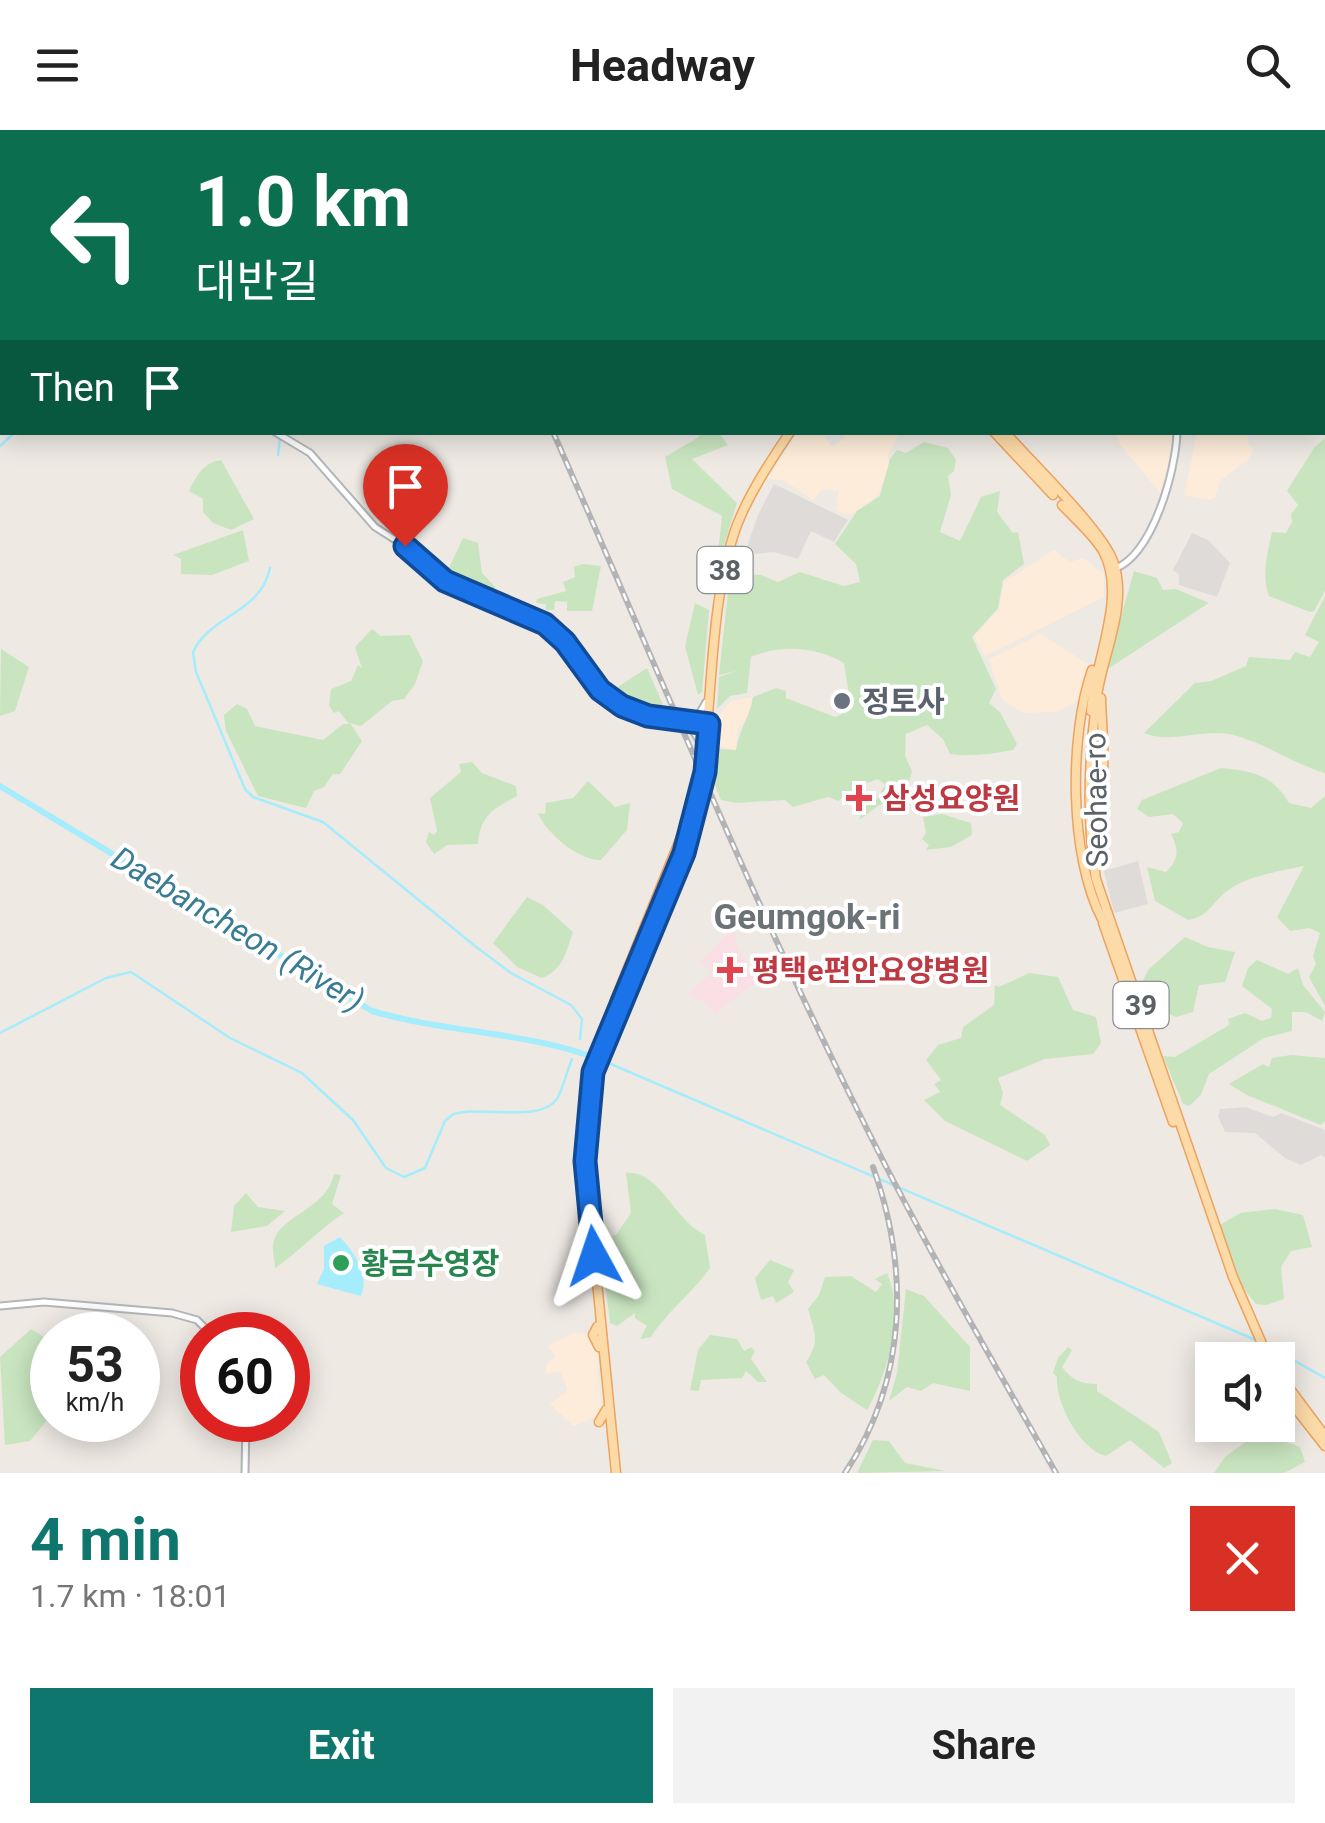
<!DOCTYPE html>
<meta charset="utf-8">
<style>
:root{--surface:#fff;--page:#f2f2f2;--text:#222;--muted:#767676;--accent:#0f766e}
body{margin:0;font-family:Roboto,"Noto Sans KR",sans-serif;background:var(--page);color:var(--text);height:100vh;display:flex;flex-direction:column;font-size:38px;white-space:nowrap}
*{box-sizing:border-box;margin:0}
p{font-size:32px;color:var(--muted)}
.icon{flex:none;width:55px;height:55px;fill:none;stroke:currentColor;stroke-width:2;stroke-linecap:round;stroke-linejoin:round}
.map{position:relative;height:1343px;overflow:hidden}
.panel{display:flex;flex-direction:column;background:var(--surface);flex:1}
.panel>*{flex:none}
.hud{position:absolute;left:0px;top:0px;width:1325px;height:305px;box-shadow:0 5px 25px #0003;background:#0b6e4f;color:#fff;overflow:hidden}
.fabs{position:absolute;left:1195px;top:1212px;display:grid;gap:20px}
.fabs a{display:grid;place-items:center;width:100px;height:100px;border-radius:0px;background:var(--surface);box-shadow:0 5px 25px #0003;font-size:50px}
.speed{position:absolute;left:30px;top:1182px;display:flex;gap:20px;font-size:50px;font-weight:700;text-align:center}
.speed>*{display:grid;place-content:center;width:130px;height:130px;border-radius:50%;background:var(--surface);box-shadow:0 5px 25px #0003;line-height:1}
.speed small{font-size:25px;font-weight:400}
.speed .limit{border:15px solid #d22;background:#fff;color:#111}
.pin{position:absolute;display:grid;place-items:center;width:85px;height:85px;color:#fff;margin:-102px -42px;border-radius:50% 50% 50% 0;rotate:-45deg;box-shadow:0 0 10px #0007}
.pin .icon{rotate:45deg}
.me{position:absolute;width:110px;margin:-55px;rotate:355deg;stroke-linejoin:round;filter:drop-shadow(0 0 8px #0008)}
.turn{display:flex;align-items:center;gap:35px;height:210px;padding:0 30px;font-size:45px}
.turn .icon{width:130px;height:130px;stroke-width:2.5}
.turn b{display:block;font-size:70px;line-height:85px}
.then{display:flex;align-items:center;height:95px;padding:0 30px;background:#0003;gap:20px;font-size:38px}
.round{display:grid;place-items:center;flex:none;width:105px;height:105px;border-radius:0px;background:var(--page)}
.overview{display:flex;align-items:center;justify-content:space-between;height:170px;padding:0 30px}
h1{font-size:60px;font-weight:700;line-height:75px;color:var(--accent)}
.button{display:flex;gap:20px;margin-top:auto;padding:20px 30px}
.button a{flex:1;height:115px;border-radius:0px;background:var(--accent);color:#fff;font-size:40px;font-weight:700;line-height:115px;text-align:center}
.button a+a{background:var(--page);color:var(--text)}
header{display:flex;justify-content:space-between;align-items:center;height:130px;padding:0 30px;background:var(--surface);font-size:45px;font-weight:700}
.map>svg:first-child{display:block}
.commercial{fill:#fdecd9}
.industrial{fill:#dfdbd8}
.medical{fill:#fae0e4}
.green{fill:#c9e5c0}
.water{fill:#a5ecfd}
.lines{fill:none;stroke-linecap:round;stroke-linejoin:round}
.stream{stroke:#a5ecfd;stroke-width:2.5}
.river{stroke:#a5ecfd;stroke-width:6}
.tertiary-casing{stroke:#b1b6b8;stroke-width:9}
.secondary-casing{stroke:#b2b8bb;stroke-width:9}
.primary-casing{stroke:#eda25d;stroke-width:11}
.tertiary{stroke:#fff;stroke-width:5}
.secondary{stroke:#fff;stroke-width:5}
.primary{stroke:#fddba9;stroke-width:8}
.rail-casing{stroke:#b2b3b4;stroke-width:6}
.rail{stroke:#fff;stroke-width:2.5;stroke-dasharray:8;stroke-linecap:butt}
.route-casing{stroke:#114b97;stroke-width:25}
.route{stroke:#1a73e8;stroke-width:18}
.worship-dot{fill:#6b7280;stroke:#fff;stroke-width:4}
.health-dot{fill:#e0444e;stroke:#fff;stroke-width:4}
.leisure-dot{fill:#2e9e5b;stroke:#fff;stroke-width:4}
.labels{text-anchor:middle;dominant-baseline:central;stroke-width:8;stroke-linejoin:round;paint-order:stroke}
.shield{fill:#fff;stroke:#8c9092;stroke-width:2.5}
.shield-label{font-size:28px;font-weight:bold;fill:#5b6164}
.worship-label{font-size:30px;font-weight:bold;fill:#5b616d;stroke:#fff;text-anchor:start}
.health-label{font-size:30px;font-weight:bold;fill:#be3a42;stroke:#fff;text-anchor:start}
.street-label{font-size:30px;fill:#5b6164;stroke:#fff}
.leisure-label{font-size:30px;font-weight:bold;fill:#27864d;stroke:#fff;text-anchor:start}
.water-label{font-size:32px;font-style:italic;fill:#3a7c94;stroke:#fff}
.quarter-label{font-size:35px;font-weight:bold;fill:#6c7376;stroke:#fff}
</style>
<header><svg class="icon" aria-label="menu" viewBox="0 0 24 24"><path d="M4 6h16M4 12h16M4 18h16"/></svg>Headway<svg class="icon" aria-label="search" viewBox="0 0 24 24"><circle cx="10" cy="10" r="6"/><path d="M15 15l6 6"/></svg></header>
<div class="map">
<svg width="1325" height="1343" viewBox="0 0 1325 1343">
<rect width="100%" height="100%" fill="#eee9e3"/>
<!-- commercial -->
<path class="commercial" d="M1115 302 1173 303V329L1161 364 1120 314Z
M798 303H822L832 317 845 308 843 303H900L888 325 889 336 878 365 849 386 836 380 839 361 822 359 813 370 783 350 768 349Z
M1197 303H1248V313L1253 319 1249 329 1221 350 1215 367 1209 370 1184 365Z
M1054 420 1070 432 1083 428 1104 444V467L985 526 974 506 999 480 1004 452Z
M1041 504 1091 536 1081 568 1058 582 1023 583 1002 569 989 529Z
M752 567 750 584 738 598 736 620 714 616 716 589 731 571Z
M573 1203 589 1204 596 1212 601 1285 573 1296 550 1274 568 1260 560 1242 546 1243V1235L555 1226 548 1216Z"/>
<!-- industrial -->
<path class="industrial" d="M774 354 848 390 834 412 811 401 798 429 774 422 744 425 758 385Z
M1192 403 1208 410 1230 433 1217 467 1179 455V444L1173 440Z
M1138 731 1148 774 1114 783 1104 741Z
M1246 977 1273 987 1281 983 1325 1000V1027L1321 1025 1301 1035 1285 1028 1255 1003 1225 1002 1218 986 1220 979Z"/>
<!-- medical -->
<path class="medical" d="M733 798 737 816 756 851 715 884 700 869 695 871 688 864 712 843 700 831Z"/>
<!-- green -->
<path class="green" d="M698 302 719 303 728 315 692 329 737 373 722 422 718 423 722 386 672 359 665 327 699 307Z
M1325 308V461L1314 481 1310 482 1269 466C1261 446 1268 422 1272 402L1286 403 1292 392 1291 384 1298 375 1287 361 1314 318Z
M924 312 948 318 956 330 954 341 948 346 951 365 940 402 960 411 981 367 1000 361 997 382 1013 403 1018 402 1024 434 1003 450 998 478 972 507 996 559 989 573 1000 582 1017 614 1013 620C992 624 971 627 950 624L943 609 927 595 906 604 905 626 912 641 905 667 879 675 859 690 867 668 875 672 885 655 878 649 858 656 838 671 828 667 793 677 785 670 736 673 721 670 710 643 715 619 736 620C739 599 750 587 753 567L776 558 786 561V568L835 587 842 584 849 564 844 533C816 517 782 514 751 527L747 563 730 566 717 579 719 547 736 541 719 545 730 443 761 445 778 452 800 442 844 456 860 452 856 434 835 414 857 381 880 366 890 329 897 320 906 323Z
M221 330 254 389 231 400 213 393 203 382V369L189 361C196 347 202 333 221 330Z
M243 400 249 431 212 445 181 444V429L173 425Z
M463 408 478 413 482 443 495 457V464L459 451 448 440Z
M583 434 601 436 592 481H567V472L555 471 554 480H546V474L536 473 537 469 566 461 563 452 575 447 574 437Z
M1134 441 1157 448 1163 460 1176 459 1209 473 1106 540Z
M1325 466V643C1294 634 1268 615 1237 606 1206 596 1173 615 1144 603L1195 553 1211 551 1246 536 1249 527 1290 530 1295 522 1310 527 1319 512 1305 505Z
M695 473 709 480 702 562 698 565 685 516Z
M372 499 381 506 410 505 423 531 415 554 404 569 392 571 361 596 350 593 362 611 340 644H333L324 657 314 661 306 678 258 666 226 601 224 585 237 574 247 579 255 596 323 610 343 594H349L339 581 334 583 329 576 331 559 351 551 358 535 362 538 355 517Z
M1 519 29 537 15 581 0 586Z
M647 538 667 584 633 578 610 562Z
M472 632 482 643 516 656 517 666C493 679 480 686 478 714L447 715 434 724 426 712 429 702 434 705 437 701 430 668 461 642 459 634Z
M1221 638C1254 641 1272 645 1289 673L1311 678 1325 666V876L1309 847 1316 834 1313 826 1320 803 1309 798 1290 801 1277 787 1304 736C1281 741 1244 746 1226 762 1212 773 1208 787 1188 790L1155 771 1147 737 1166 742C1179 729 1179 720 1171 704L1179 702 1183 693 1173 684 1149 687 1137 679 1142 670Z
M588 651 615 677 630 673 627 700 601 730C579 731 546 703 538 683L545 684 546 673 573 668Z
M942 684 971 693 972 705 951 717 926 720 929 715 922 709 926 703 923 687Z
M527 767 543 775 573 802C566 822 563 840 542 848L517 837 493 813Z
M1185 807 1208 817 1235 822 1225 852 1199 855 1193 882 1176 887 1148 874 1141 854 1149 839Z
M1257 830 1288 844 1298 838 1303 855 1325 882 1322 891 1306 882H1292V901L1264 908 1209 944 1201 965 1189 976 1183 974 1163 926 1175 927 1229 895 1228 889 1245 883 1262 891 1271 888 1272 879 1242 856 1248 838Z
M1029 843 1058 847 1073 880 1096 887 1101 913 1093 924 1045 929 998 948 1003 963 1000 975 1045 1005 1050 1015 1027 1031 945 991 924 970 940 962 934 954 941 950 926 930 938 915 961 908 963 897 994 875 995 855 999 857Z
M1291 925 1325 928V991L1321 995 1247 965 1229 954 1263 934 1269 937 1272 928Z
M626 1043C660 1040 673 1090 705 1105L710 1138C691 1165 670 1178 651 1207L640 1209 647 1196 635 1188V1183L617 1196 610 1193 600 1108 616 1105 631 1083Z
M334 1044 341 1045 332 1074 344 1083C318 1100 300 1121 275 1138 275 1131 272 1121 273 1114 278 1085 327 1080 334 1044Z
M246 1063 258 1077 285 1081 267 1096 231 1102 234 1076Z
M1275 1079 1303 1085 1312 1117 1291 1121 1281 1137 1284 1169 1266 1175 1256 1174 1242 1157 1220 1095 1240 1083Z
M770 1130 794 1140 788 1152 794 1162 776 1173 773 1166 761 1170 755 1148Z
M887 1143C905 1182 888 1244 867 1280L841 1263 824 1245 815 1249 806 1232C821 1210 814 1202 808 1179L819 1165 825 1147 851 1146 876 1162 882 1154 875 1149Z
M906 1159 924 1166 970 1217V1261L933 1253 921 1261 907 1257 889 1271 897 1243Z
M31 1199 52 1212V1284L30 1311 5 1315 0 1227Z
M710 1205 737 1209 744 1221 751 1217 755 1221 751 1229 767 1252H758L746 1241 742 1248 701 1250 699 1261 690 1260 698 1220Z
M1068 1217 1072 1220 1062 1237C1072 1250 1081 1254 1097 1254V1261L1159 1302 1172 1333 1164 1338 1130 1310 1106 1326C1080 1320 1055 1272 1057 1247L1053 1243 1058 1228Z
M1259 1302 1300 1317 1305 1332 1284 1343H1214L1225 1327Z
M873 1310 889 1311 905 1333 946 1341 857 1343Z"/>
<!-- water -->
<path class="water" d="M340 1107C354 1122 370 1145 361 1166L317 1154 324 1139V1116Z"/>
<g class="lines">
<!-- stream -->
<path class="stream" d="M88 0 90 2
M297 0 298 2
M664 2 669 0
M0 316 15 302
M278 325 280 308
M270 438C261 483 210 485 193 522L196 542 245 659 253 667 323 692 475 816 511 843 571 875 582 889 580 909
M0 903 106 848 131 842 230 908 302 943 353 990 386 1038 404 1047 425 1038 445 991 452 985C477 974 543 995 558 967 564 955 567 941 572 929
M606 932 1258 1211
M1265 1214 1325 1248"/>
<!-- river -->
<path class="river" d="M0 656 372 881C450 904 530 901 606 932"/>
<!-- tertiary casing -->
<g class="tertiary-casing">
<path id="tertiary" d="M140 2 145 0
M0 124 2 122
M275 302 310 323 375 397 405 416 428 440 553 500 612 570 648 586 706 595
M689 591 698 586 706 572
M689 594 701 614
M0 1176 44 1172 172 1183 197 1190 212 1205
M245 1343 246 1290"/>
</g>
<!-- secondary casing -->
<g class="secondary-casing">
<path id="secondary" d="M1103 0 1106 2
M1114 439C1153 425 1176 340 1177 302"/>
</g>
<!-- primary casing -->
<g class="primary-casing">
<path id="primary" d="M731 0 733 2
M738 0 741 2
M978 2 980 0
M984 2 986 0
M994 302 1053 365
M1005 302C1031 332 1101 399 1113 431 1129 474 1103 523 1097 566 1089 625 1086 690 1096 749L1233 1147 1269 1230
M1062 375C1075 389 1093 404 1103 421 1128 466 1094 532 1091 581
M1092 540C1069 606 1069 726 1102 789
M697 656 704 601
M1093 687C1109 653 1102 605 1101 568
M1103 793 1173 992
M615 870 692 680
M582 1044 587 1100
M597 1197 593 1205 599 1217
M1278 1243 1325 1306
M1278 1256 1325 1316
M599 1292 606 1280
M616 1343 585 1031 590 958 600 922C628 850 679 762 695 689 715 595 705 482 737 395 750 362 770 332 790 302"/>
</g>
<!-- tertiary -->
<use href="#tertiary" class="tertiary"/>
<!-- secondary -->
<use href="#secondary" class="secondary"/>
<!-- primary -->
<use href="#primary" class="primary"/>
<!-- rail casing -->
<g class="rail-casing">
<path id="rail" d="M417 0 418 2
M553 302C654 530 748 762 860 985 920 1107 989 1224 1056 1343
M845 1343C907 1250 910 1140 873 1037"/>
</g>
<!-- rail -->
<use href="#rail" class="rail"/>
</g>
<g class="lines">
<!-- route casing -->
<g class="route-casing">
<path id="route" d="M405 416 445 451 545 494 565 512 600 560 622 576 648 586 709 594 705 642 684 723 593 942 585 1031 594 1126"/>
</g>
<!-- route -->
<use href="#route" class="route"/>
</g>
<!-- markers -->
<circle class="worship-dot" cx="842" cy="571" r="10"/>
<g class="health-dot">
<path d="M854 653h10v10h10v10h-10v10h-10v-10h-10v-10h10z"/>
<path d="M725 825h10v10h10v10h-10v10h-10v-10h-10v-10h10z"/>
</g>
<circle class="leisure-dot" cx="341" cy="1133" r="10"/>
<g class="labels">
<!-- shield labels -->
<g class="shield">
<rect x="697.5" y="417" width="55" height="46" rx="8"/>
<rect x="1113.5" y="852" width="55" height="46" rx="8"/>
</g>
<g class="shield-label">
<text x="725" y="440">38</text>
<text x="1141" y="875">39</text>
</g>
<!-- worship labels -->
<g class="worship-label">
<text x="862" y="571">정토사</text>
</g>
<!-- health labels -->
<g class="health-label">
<text x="882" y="668">삼성요양원</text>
<text x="752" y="840">평택e편안요양병원</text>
</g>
<!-- street labels -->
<g class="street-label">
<text transform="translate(1096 670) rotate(-91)">Seohae-ro</text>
</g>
<!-- leisure labels -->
<g class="leisure-label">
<text x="361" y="1133">황금수영장</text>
</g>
<!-- water labels -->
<g class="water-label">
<text transform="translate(238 799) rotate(31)">Daebancheon (River)</text>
</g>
<!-- quarter labels -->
<g class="quarter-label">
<text x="807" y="787">Geumgok-ri</text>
</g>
</g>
</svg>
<div class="fabs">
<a><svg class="icon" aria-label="sound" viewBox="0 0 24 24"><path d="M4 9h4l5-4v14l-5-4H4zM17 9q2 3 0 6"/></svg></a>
</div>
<div class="speed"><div>53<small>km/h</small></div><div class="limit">60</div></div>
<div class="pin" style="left:405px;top:416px;background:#d93025"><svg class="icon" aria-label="arrive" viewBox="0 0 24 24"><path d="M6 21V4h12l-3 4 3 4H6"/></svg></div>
<svg class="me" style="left:594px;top:1126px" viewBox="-20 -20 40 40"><path d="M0-17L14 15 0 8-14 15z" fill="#1a73e8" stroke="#fff" stroke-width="4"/></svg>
<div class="hud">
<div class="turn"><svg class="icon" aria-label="left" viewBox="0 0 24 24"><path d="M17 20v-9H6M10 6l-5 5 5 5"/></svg><div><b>1.0 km</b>대반길</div></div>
<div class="then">Then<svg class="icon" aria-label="arrive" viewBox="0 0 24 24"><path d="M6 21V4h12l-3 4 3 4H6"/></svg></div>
</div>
</div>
<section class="panel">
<div class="overview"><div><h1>4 min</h1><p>1.7 km · 18:01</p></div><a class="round" style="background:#d93025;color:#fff"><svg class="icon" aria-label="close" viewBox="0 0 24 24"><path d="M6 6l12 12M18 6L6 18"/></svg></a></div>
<div class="button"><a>Exit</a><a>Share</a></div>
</section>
